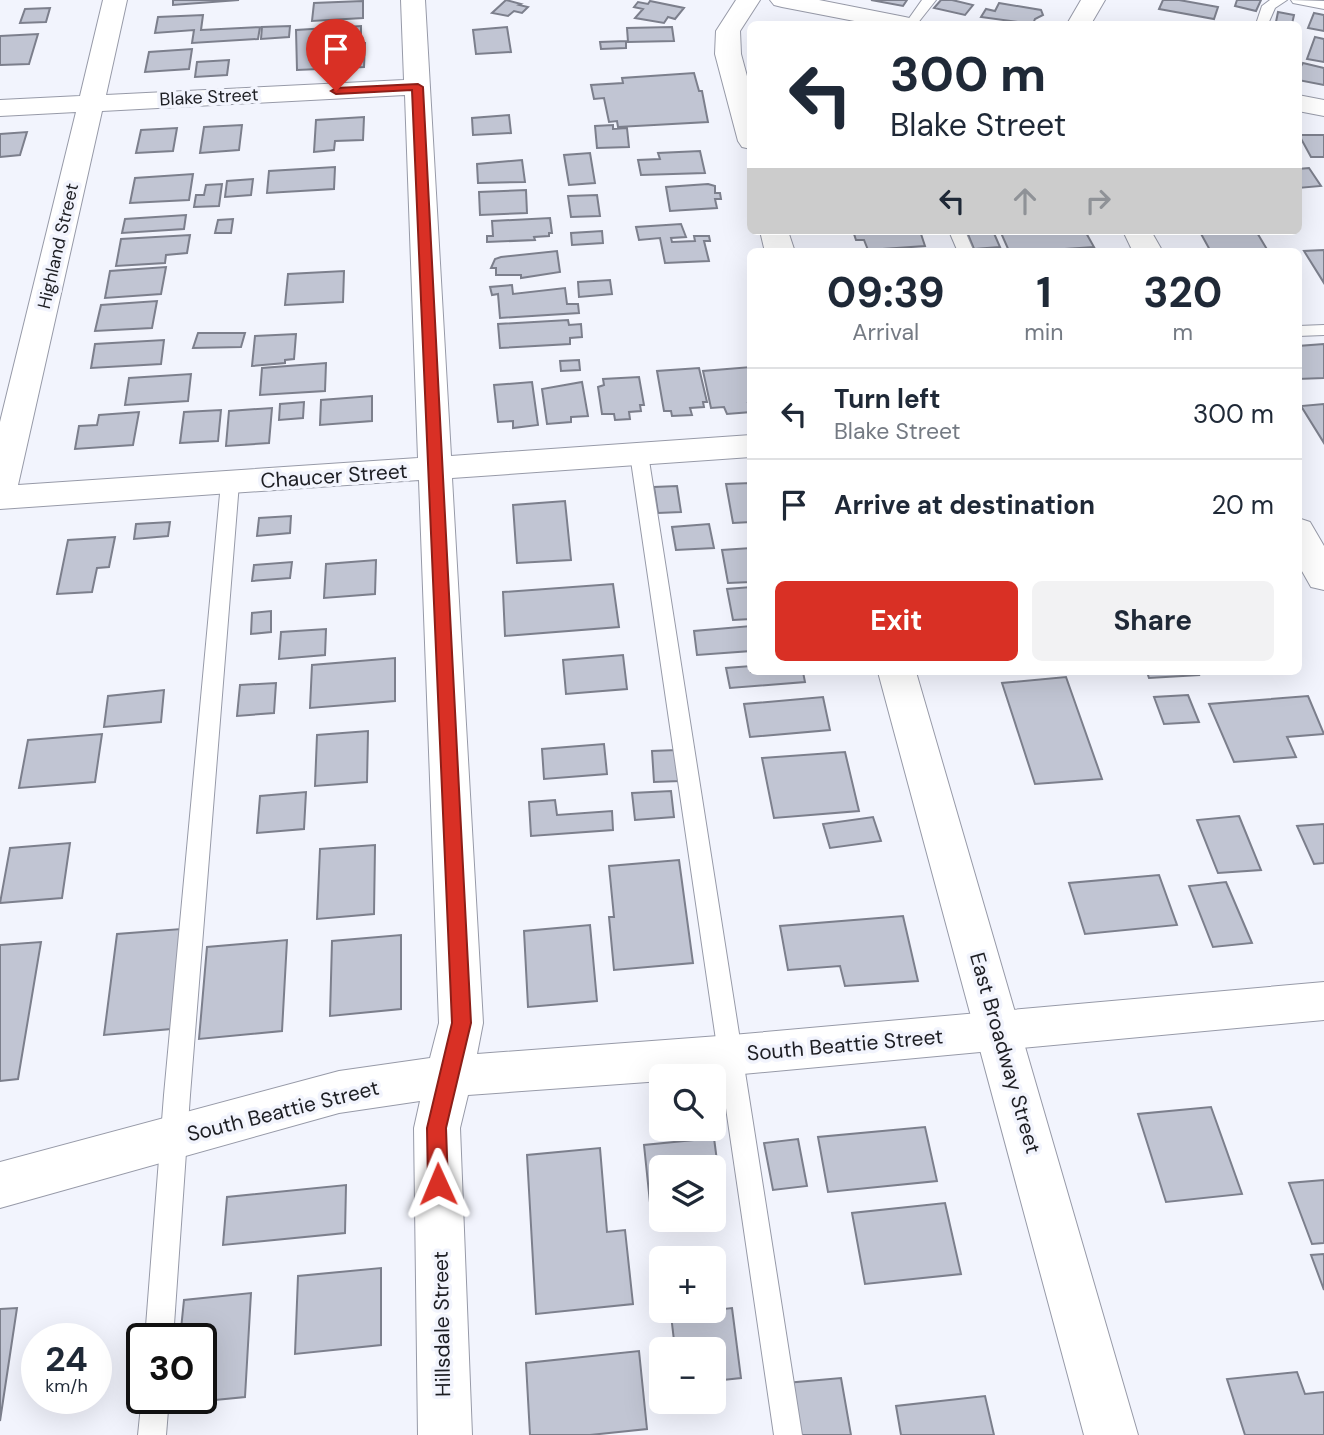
<!DOCTYPE html>
<meta charset="utf-8">
<style>
:root{--surface:#fff;--page:#f2f2f3;--text:#1f2937;--muted:#747a83;--line:#e0e1e3;--accent:#d93025}
body{margin:0;font-family:"DM Sans",sans-serif;background:var(--page);color:var(--text);height:100vh;display:flex;flex-direction:column;font-size:26px;white-space:nowrap}
*{box-sizing:border-box;margin:0}
p{font-size:23px;color:var(--muted)}
.icon{flex:none;width:38px;height:38px;fill:none;stroke:currentColor;stroke-width:2;stroke-linecap:round;stroke-linejoin:round}
.map{position:relative;flex:1;overflow:hidden}
.panel{position:absolute;left:747px;top:248px;width:555px;height:427px;display:flex;flex-direction:column;background:var(--surface);border-radius:10px;box-shadow:0 7px 28px #0002}
.panel>*{flex:none}
.top-card{position:absolute;left:747px;top:21px;width:555px;height:214px;border-radius:10px;box-shadow:0 7px 28px #0002;background:#fff;color:var(--text);overflow:hidden}
.tools{position:absolute;left:649px;top:1064px;display:grid;gap:14px}
.tools a{display:grid;place-items:center;width:77px;height:77px;border-radius:10px;background:var(--surface);box-shadow:0 7px 28px #0002;font-size:35px}
.speed{position:absolute;left:21px;top:1323px;display:flex;gap:14px;font-size:35px;font-weight:700;text-align:center}
.speed>*{display:grid;place-content:center;width:91px;height:91px;border-radius:50%;background:var(--surface);box-shadow:0 7px 28px #0002;line-height:1}
.speed small{font-size:18px;font-weight:400}
.speed .limit{border:4px solid #111;border-radius:10px;background:#fff;color:#111}
.pin{position:absolute;display:grid;place-items:center;width:60px;height:60px;color:#fff;margin:-72px -30px;border-radius:50% 50% 50% 0;rotate:-45deg;box-shadow:0 0 7px #0007}
.pin .icon{rotate:45deg}
.me{position:absolute;width:77px;margin:-38px;rotate:359deg;stroke-linejoin:round;filter:drop-shadow(0 0 5px #0008)}
.turn{display:flex;align-items:center;gap:24px;height:147px;padding:0 28px;font-size:32px}
.turn .icon{width:91px;height:91px;stroke-width:2.5}
.turn b{display:block;font-size:49px;line-height:60px}
.lanes{display:flex;align-items:center;height:66px;padding:0 28px;background:#0003;justify-content:center;gap:35px;direction:ltr}
.lanes .off{opacity:.35}
.eta{display:flex;justify-content:space-evenly;align-items:center;height:119px;text-align:center}
.eta b{font-size:42px;font-weight:700;line-height:49px}
.button{display:flex;gap:14px;margin-top:auto;padding:14px 28px}
.button a{flex:1;height:80px;border-radius:10px;background:var(--accent);color:#fff;font-size:28px;font-weight:700;line-height:80px;text-align:center}
.button a+a{background:var(--page);color:var(--text)}
ul{padding:0;list-style:none}
li{display:flex;align-items:center;gap:21px;height:91px;padding:0 28px;border-top:2px solid var(--line)}
li div{flex:1}
li b{display:block;font-size:26px}
li em{font-style:normal}
.map>svg:first-child{display:block}
.building{fill:#c1c5d3;stroke:#7c7f8c;stroke-width:2}
.lines{fill:none;stroke-linecap:round;stroke-linejoin:round}
.service-casing{stroke:#979aa8;stroke-width:2}
.minor-casing{stroke:#979aa8;stroke-width:2}
.tertiary-casing{stroke:#979aa8;stroke-width:2}
.service{fill:#fff;fill-rule:evenodd}
.minor{fill:#fff;fill-rule:evenodd}
.tertiary{fill:#fff;fill-rule:evenodd}
.route{fill:#d93025;stroke:#8d1f18;stroke-width:2}
.labels{text-anchor:middle;dominant-baseline:central;stroke-width:7;stroke-linejoin:round;paint-order:stroke}
.far-street-label{font-size:18px;fill:#1d1e23;stroke:#f2f4fd}
.street-label{font-size:21px;fill:#1d1e23;stroke:#f2f4fd}
</style>
<div class="map">
<svg width="1324" height="1435" viewBox="0 0 1324 1435">
<rect width="100%" height="100%" fill="#f2f4fd"/>
<!-- building -->
<path class="building" d="M173 0H239L173 5Z
M506 0 521 4 519 5 528 7 522 13 514 11 508 16 492 13Z
M871 0H907L903 6Z
M941 0H952L973 5 965 15 934 8Z
M1163 0H1179L1218 7 1214 19 1159 9Z
M1237 0H1261L1256 11 1235 6Z
M363 1V18L312 21 314 3Z
M650 1 684 8 675 19 668 17 664 23 635 18 643 9 634 7 638 2 648 4Z
M999 3 1041 10 1043 15 1035 19 1033 24 981 17 986 9 995 11Z
M50 8 46 22 20 23 25 9Z
M1278 12 1294 15 1292 24 1276 22Z
M1314 13 1324 15V31L1308 28Z
M203 15 201 30 260 27 258 39 192 43 194 30 155 33 158 17Z
M290 26 289 37 261 39 262 27Z
M361 26V43H365L364 67 297 70 296 30Z
M507 27 511 52 476 54 473 30Z
M672 27 674 41 628 42 627 28Z
M38 34 29 64 0 65V36Z
M1315 37 1324 39V62L1307 59Z
M626 41V48L601 49 600 42Z
M192 49 189 69 145 72 149 52Z
M229 60 227 75 195 77 197 62Z
M1303 63 1324 68V85L1298 80V71Z
M694 73 699 91H702L708 122 618 127 617 121 609 122 604 98 594 99 591 85 623 83 622 78Z
M509 115 511 133 473 135 472 118Z
M364 117 363 140 335 141 334 150 314 152 316 120Z
M242 125 239 150 200 153 204 127Z
M613 125V129L627 128 629 147 597 148 595 126Z
M177 128 173 151 136 153 141 130Z
M27 132 20 155 0 157V134Z
M1299 135H1324V157H1311Z
M700 151 705 173 641 175 638 160 660 159 658 153Z
M590 153 595 183 569 185 564 155Z
M522 160 525 182 478 183 477 164Z
M335 167 334 189 267 193 269 171Z
M1309 168 1321 186 1298 188V169Z
M193 174 189 200 130 203 135 178Z
M253 179 251 195 225 197 227 181Z
M222 184 219 206 194 207 196 195H204L206 185Z
M708 184 715 186V193H720L721 199H715L717 208 670 211 666 187Z
M526 190 527 213 480 215 479 192Z
M597 195 600 216 571 217 568 196Z
M186 215 184 229 122 233 125 219Z
M550 218 552 233H549V236L534 237 535 240 487 242V236H493L492 221Z
M233 219 231 233H215L218 220Z
M681 224 686 237 671 238 672 242 695 241 694 236H709L710 241H704L709 261 665 263 660 238 639 240 636 227Z
M602 231 603 243 572 245 571 233Z
M853 231H920L925 246 868 250 864 240H856Z
M993 231 1000 247 974 249 967 232Z
M1036 231H1085L1094 247 1052 250 1053 252 1009 251 1001 233Z
M1256 231 1268 251 1211 252 1200 232Z
M190 235 187 253 166 255 165 263 116 266 121 239Z
M1324 250V283L1304 251Z
M557 251 560 272 521 278V275H496V268H491L495 259 501 257Z
M166 267 161 294 105 298 110 271Z
M344 271 343 302 285 305 288 274Z
M610 280 612 294 579 297 578 282Z
M512 285 513 294 565 288 567 304H578L579 313 500 318 498 294 492 295 490 287Z
M157 301 152 328 95 331 101 305Z
M568 320 569 325 581 324 582 337 570 338V344L500 348 498 324Z
M198 333H245L241 347 193 348Z
M296 334 294 359 285 360V363L252 366 255 336Z
M164 340 161 364 91 368 95 344Z
M1324 344V378L1298 379V346Z
M579 360 580 370 561 371 560 361Z
M326 363 325 391 260 395 262 368Z
M751 367V403H748L751 412 727 414 724 407 711 408 703 371Z
M699 368 707 402H703L704 407 690 408 692 415 672 416 671 411H664L657 371Z
M191 374 188 401 125 405 129 378Z
M639 377 644 405H640L641 411 629 412 630 419 615 420 614 414H602L598 387 604 385 603 379Z
M532 382 538 425 513 428V421L498 422 494 385Z
M582 382 588 416 571 417V422L547 424 542 389Z
M372 396V421L320 425 321 400Z
M304 402 303 418 279 420 280 404Z
M1324 404V443L1301 406Z
M272 408 269 443 226 446 229 411Z
M221 410 218 441 180 443 184 412Z
M139 412 133 445 75 449 79 426 97 425 99 415Z
M751 483V522L733 523 726 484Z
M677 486 681 512 658 513 654 487Z
M565 501 571 560 517 563 513 505Z
M291 516 290 533 257 536 259 518Z
M170 522 168 536 134 539 136 524Z
M709 524 714 548 676 550 672 527Z
M115 537 109 567 97 568 92 592 57 594 68 540Z
M751 548V582L728 583 722 550Z
M376 560 375 594 324 598 326 564Z
M292 562 290 578 252 581 254 565Z
M613 584 619 627 505 636 503 592Z
M751 587V619L733 620 727 589Z
M271 611V632L251 634 252 613Z
M751 626V651L697 655 694 631Z
M326 629 325 655 279 659 281 632Z
M623 655 627 689 566 694 563 660Z
M395 658V701L310 708 312 665Z
M751 666V672H803L805 682 730 688 726 668Z
M1147 672H1198L1199 675 1149 678Z
M1066 677 1102 779 1035 784 1002 683Z
M276 683 274 713 237 716 240 685Z
M164 690 161 722 104 727 108 696Z
M1188 695 1199 722 1164 724 1154 697Z
M1308 696 1324 734 1287 737 1296 757 1234 762 1209 704Z
M823 697 830 730 750 737 744 704Z
M368 731 367 782 315 786 317 735Z
M102 734 95 782 19 788 28 740Z
M604 744 607 774 544 779 542 749Z
M677 750 680 781 654 782 652 751Z
M845 752 859 811 774 818 762 758Z
M671 791 674 817 635 820 632 793Z
M306 792 304 829 257 833 260 796Z
M555 800 557 815 612 811 613 830 531 836 529 802Z
M1239 816 1261 870 1218 873 1197 820Z
M873 817 881 841 830 848 823 824Z
M1324 824V863L1314 864 1297 826Z
M70 843 62 898 0 903 10 848Z
M375 845 374 914 317 919 320 849Z
M679 860 693 963 614 970 609 917H614L609 866Z
M1159 875 1177 925 1085 934 1069 883Z
M1226 882 1252 943 1213 947 1189 886Z
M903 916 918 981 845 986 840 966 788 970 780 926Z
M590 925 597 1001 528 1007 524 931Z
M181 929 171 1029 104 1035 117 934Z
M401 935V1009L330 1016 332 941Z
M287 940 282 1031 199 1039 207 947Z
M41 942 18 1079 0 1081V945Z
M1211 1107 1242 1194 1166 1202 1138 1114Z
M925 1127 937 1181 828 1192 818 1137Z
M714 1138 724 1214 714 1215V1167H662V1220H669L652 1222 644 1145Z
M798 1139 807 1186 773 1190 764 1143Z
M600 1148 607 1232 625 1230 633 1304 536 1314 527 1155Z
M1324 1180V1243L1312 1244 1289 1183Z
M346 1185 345 1233 223 1245 227 1197Z
M945 1203 961 1274 865 1284 852 1213Z
M1324 1254V1290L1311 1255Z
M381 1268V1345L295 1354 298 1276Z
M251 1293 245 1397 175 1404V1398H201V1339H180L184 1300Z
M17 1308 0 1421V1309Z
M732 1308 741 1378 714 1381V1349H675L671 1315Z
M639 1351 647 1429 590 1435H530L526 1363Z
M1297 1372 1305 1394 1324 1392V1435H1245L1227 1379Z
M841 1378 851 1435H794L786 1383Z
M985 1396 994 1435H901L896 1406Z"/>
<g class="lines">
<!-- service casing -->
<g class="service-casing">
<path id="service" d="M922 0H936L917 24H905Z
M1270 0H1287L1275 8 1268 24H1256L1262 6Z
M1291 0 1324 1V9L1293 3Z
M949 231H965L974 252H958Z
M1324 325V335L1298 336V326Z
M639 448 648 454 802 1435H774L630 454Z
M230 477 237 479 239 483 190 1095 173 1339H145L164 1095 221 483 223 479Z
M142 1396V1398H169L166 1435H138Z"/>
</g>
<!-- minor casing -->
<g class="minor-casing">
<path id="minor" d="M103 0H127L106 95 404 80 401 0H425L451 456 751 435V457L452 478 483 1023 477 1054 732 1035 1324 982V1020L732 1075 662 1076V1081L468 1095 460 1128 472 1435H418L414 1128 420 1101 339 1113 0 1208V1162L339 1071 430 1058 439 1023 419 480 0 509V422L76 112 0 116V100L80 96ZM405 95 418 458 18 485 102 111Z
M770 0H819L905 17 914 19 917 24H870L782 7 774 5Z
M1081 0H1105L1091 24H1067Z
M1298 95 1324 100V116L1298 111Z
M1123 231H1151L1163 252H1133Z
M1298 518 1310 522 1324 546V590L1311 587 1298 564Z"/>
</g>
<!-- tertiary casing -->
<g class="tertiary-casing">
<path id="tertiary" d="M736 0H760L740 31 741 54 751 91V149L742 147 738 141 715 54 716 31Z
M760 231H788L795 252H765Z
M878 672H916L1138 1435H1084Z"/>
</g>
<!-- service -->
<use href="#service" class="service"/>
<!-- minor -->
<use href="#minor" class="minor"/>
<!-- tertiary -->
<use href="#tertiary" class="tertiary"/>
</g>
<!-- route -->
<path class="route" d="M418 84 423 87 471 1023 446 1128 448 1184 445 1191 438 1193 431 1191 428 1184 427 1128 452 1023 412 90 336 94 331 91 336 88Z"/>
<g class="labels">
<!-- far-street labels -->
<g class="far-street-label">
<text transform="translate(209 97) rotate(-3)">Blake Street</text>
<text transform="translate(58 246) rotate(-77)">Highland Street</text>
</g>
<!-- street labels -->
<g class="street-label">
<text transform="translate(334 476) rotate(-4)">Chaucer Street</text>
<text transform="translate(845 1045) rotate(-5)">South Beattie Street</text>
<text transform="translate(1005 1053) rotate(74)">East Broadway Street</text>
<text transform="translate(283 1111) rotate(-14)">South Beattie Street</text>
<text transform="translate(442 1324) rotate(-91)">Hillsdale Street</text>
</g>
</g>
</svg>
<div class="tools">
<a><svg class="icon" aria-label="search" viewBox="0 0 24 24"><circle cx="10" cy="10" r="6"/><path d="M15 15l6 6"/></svg></a>
<a><svg class="icon" aria-label="layers" viewBox="0 0 24 24"><path d="M12 4l9 5-9 5-9-5zM3 14l9 5 9-5"/></svg></a>
<a>+</a>
<a>−</a>
</div>
<div class="speed"><div>24<small>km/h</small></div><div class="limit">30</div></div>
<div class="pin" style="left:336px;top:91px;background:#d93025"><svg class="icon" aria-label="arrive" viewBox="0 0 24 24"><path d="M6 21V4h12l-3 4 3 4H6"/></svg></div>
<svg class="me" style="left:438px;top:1184px" viewBox="-20 -20 40 40"><path d="M0-17L14 15 0 8-14 15z" fill="#d93025" stroke="#fff" stroke-width="4"/></svg>
<div class="top-card">
<div class="turn"><svg class="icon" aria-label="left" viewBox="0 0 24 24"><path d="M17 20v-9H6M10 6l-5 5 5 5"/></svg><div><b>300 m</b>Blake Street</div></div>
<div class="lanes"><svg class="icon" aria-label="left" viewBox="0 0 24 24"><path d="M17 20v-9H6M10 6l-5 5 5 5"/></svg><svg class="icon off" aria-label="ahead" viewBox="0 0 24 24"><path d="M12 20V5M6 11l6-6 6 6"/></svg><svg class="icon off" aria-label="right" viewBox="0 0 24 24"><path d="M7 20v-9h11M14 6l5 5-5 5"/></svg></div>
</div>
<section class="panel">
<div class="eta">
<div><b>09:39</b><p>Arrival</p></div>
<div><b>1</b><p>min</p></div>
<div><b>320</b><p>m</p></div>
</div>
<ul>
<li><svg class="icon" aria-label="left" viewBox="0 0 24 24"><path d="M17 20v-9H6M10 6l-5 5 5 5"/></svg><div><b>Turn left</b><p>Blake Street</p></div><em>300 m</em></li>
<li><svg class="icon" aria-label="arrive" viewBox="0 0 24 24"><path d="M6 21V4h12l-3 4 3 4H6"/></svg><div><b>Arrive at destination</b></div><em>20 m</em></li>
</ul>
<div class="button"><a>Exit</a><a>Share</a></div>
</section>
</div>
